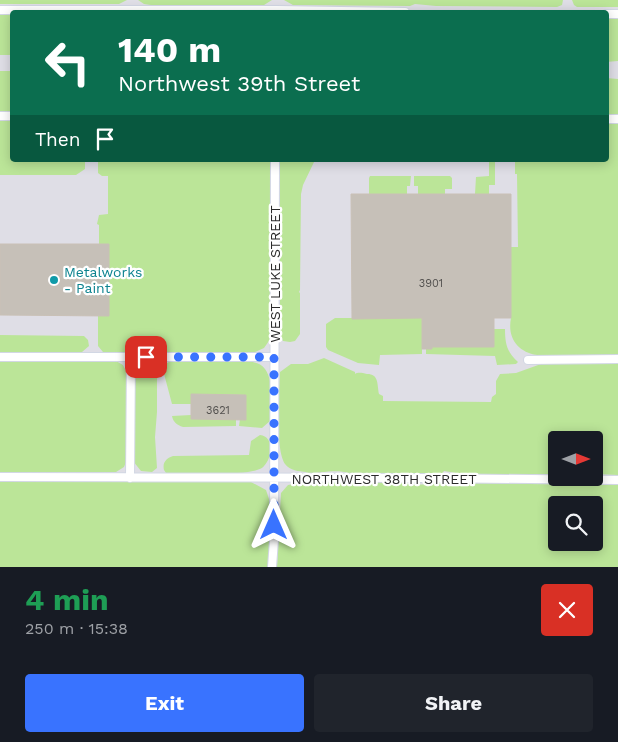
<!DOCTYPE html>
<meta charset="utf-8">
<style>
:root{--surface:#171b24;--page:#20242c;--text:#f1f3f6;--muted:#9ea1a6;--accent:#3973ff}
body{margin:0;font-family:"Work Sans",sans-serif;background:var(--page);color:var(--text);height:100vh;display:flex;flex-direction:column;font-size:19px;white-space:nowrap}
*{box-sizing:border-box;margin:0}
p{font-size:16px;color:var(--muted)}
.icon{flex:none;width:28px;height:28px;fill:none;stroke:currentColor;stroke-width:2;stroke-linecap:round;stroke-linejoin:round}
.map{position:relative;height:567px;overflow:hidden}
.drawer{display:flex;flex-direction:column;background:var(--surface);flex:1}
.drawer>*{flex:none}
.guide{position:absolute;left:10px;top:10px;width:599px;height:152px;border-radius:5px;box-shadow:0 2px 12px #0003;background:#0b6e4f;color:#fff;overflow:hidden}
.needle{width:32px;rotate:90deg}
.fabs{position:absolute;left:548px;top:431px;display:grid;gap:10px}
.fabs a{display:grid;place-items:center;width:55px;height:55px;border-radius:5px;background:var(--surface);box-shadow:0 2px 12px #0003;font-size:25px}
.pin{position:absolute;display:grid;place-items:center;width:42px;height:42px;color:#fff;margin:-21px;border-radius:10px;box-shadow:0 2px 8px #0006}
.me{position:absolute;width:55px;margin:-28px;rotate:0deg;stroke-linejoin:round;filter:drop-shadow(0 0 4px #0008)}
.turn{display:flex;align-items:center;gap:18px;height:105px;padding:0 25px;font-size:22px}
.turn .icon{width:65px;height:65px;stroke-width:2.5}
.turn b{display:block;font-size:35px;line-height:42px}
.then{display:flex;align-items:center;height:48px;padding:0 25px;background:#0003;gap:10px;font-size:19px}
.round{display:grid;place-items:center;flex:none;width:52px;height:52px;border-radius:5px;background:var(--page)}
.overview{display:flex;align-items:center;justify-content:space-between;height:85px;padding:0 25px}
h1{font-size:30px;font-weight:700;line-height:38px;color:#1e9e55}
.cta{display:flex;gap:10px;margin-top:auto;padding:10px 25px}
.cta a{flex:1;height:58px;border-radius:5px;background:var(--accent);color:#fff;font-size:20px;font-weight:700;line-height:58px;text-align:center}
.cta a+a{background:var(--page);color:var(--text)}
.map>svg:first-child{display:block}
.industrial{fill:#dfdee6;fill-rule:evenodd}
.green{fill:#bbe598;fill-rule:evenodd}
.building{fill:#c6c0b8;stroke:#c9c0b6}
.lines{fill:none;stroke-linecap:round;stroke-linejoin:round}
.minor-casing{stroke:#d2d7e4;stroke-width:10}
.minor{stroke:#fff;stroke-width:8}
.route{stroke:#3973ff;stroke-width:9;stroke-dasharray:0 16.2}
.culture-dot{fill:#0f9aa8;stroke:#fff;stroke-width:2}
.labels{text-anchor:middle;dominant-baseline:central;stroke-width:4.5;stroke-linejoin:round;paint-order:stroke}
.number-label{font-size:11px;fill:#52504e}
.culture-label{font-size:14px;fill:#0d838f;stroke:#fff;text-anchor:start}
.street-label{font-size:14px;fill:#2b2b2b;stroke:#fff}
</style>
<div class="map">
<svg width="618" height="567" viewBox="0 0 618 567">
<rect width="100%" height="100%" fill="#ede4dd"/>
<!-- industrial -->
<path class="industrial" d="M0 0H618V567H0ZM12 12H606V160H12ZM556 440H594V478H556ZM556 505H594V542H556Z"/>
<!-- green -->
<path class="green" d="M0 0H127L119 4H0Z
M138 0H272L264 5H151L144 4Z
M284 0H563L562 5 557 7 436 6 415 4 410 6 293 5Z
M572 0H618V7H577L574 5Z
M0 13H12V55H0Z
M606 16H618V61L606 62Z
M0 71H12V111H0Z
M606 78 618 79V114H606Z
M2 118H12V160H85V169L76 175H0V120Z
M606 122H618V355H537C518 352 507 338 511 318V247H518L517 174H515V160H606Z
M98 160H272L271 338 264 348 253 353 103 352 98 346V316H109V244H99V225L97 224 99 215 108 214V176H102L98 173Z
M280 160H315L303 185 301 194 300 290 299 292 300 293V334L295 341 290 342 283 341 280 334Z
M489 160H495V185H489V194H475L476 177 489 176Z
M370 176H411L410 186H407V194H369V178Z
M414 176H450L452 178V189H445V194H418V186H414Z
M335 318H422V354L380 355 379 365 358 363 328 350 326 347V324Z
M494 329H505C505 344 507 352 518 362L516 364 497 365 495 356 426 354V349L432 347Z
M0 335 84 336 88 340 89 346 82 352H0Z
M324 358 355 372V374C358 372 362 373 367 374 379 374 377 384 379 394L383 396V401L491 402 492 397 496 394V381L500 374 516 373 541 364H618V475L594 474V440H556V474H462L444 471 442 474 348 473C338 469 318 473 307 474L306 472C299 471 290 471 285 464 275 450 279 392 280 372L291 364H308Z
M0 360 116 361 123 365 126 371V462L124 467 116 472H0Z
M142 361H152L157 367V412L155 437 157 468 152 472 141 471 133 461 135 371Z
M171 361H247C253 362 261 363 265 369 273 379 274 410 270 421L262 428 239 426 240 419H246V395L191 394V404H172L163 370V365Z
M191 415V419H236V426L183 427C177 425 173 422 172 416Z
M260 435C274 436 273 457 264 466 262 469 257 470 253 471 242 474 230 473 218 473 201 473 184 473 166 473L164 470C162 462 167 458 173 456L249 455 251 441Z
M0 481 251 482 266 490 271 505 269 567H0Z
M305 482H400L414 485 445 483 618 485V567H277L281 493 288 485ZM556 505H594V542H556Z"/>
<!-- building -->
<path class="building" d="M351 194H511V318H494V347H432V349H422V318L352 319Z
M0 244H109V316L0 315Z
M191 394 246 395V420L191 419Z"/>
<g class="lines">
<!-- minor casing -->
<g class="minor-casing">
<path id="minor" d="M0 10H276L405 12
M606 14H618
M0 116H12
M606 119H618
M0 357H274
M528 360 618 359
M0 477 423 478 618 480
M130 478 131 357
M272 567 274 540 275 160"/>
</g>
<!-- minor -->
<use href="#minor" class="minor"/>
</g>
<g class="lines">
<!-- route -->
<path class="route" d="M146 357H274V525"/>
</g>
<!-- markers -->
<circle class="culture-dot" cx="54" cy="280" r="5"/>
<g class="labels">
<!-- number labels -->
<g class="number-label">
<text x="431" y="283">3901</text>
<text x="218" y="410">3621</text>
</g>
<!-- culture labels -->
<g class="culture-label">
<text x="64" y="272">Metalworks<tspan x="64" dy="16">- Paint</tspan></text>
</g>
<!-- street labels -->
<g class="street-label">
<text transform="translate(275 274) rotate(-90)">WEST LUKE STREET</text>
<text x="384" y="479">NORTHWEST 38TH STREET</text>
</g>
</g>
</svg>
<div class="fabs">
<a><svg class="needle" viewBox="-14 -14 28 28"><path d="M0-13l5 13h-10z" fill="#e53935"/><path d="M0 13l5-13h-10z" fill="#9ea1a6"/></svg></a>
<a><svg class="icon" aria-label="search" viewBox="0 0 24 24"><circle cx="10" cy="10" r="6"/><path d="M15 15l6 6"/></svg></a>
</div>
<div class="pin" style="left:146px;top:357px;background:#d93025"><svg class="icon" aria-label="arrive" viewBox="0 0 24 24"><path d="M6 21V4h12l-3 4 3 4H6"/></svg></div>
<svg class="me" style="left:274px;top:525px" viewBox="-20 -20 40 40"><path d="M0-17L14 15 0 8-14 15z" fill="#3973ff" stroke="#fff" stroke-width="4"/></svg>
<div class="guide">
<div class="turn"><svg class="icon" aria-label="left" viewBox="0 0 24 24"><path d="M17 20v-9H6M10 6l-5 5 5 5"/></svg><div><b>140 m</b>Northwest 39th Street</div></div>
<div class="then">Then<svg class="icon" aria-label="arrive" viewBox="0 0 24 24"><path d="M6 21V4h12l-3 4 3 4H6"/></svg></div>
</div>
</div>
<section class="drawer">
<div class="overview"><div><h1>4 min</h1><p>250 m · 15:38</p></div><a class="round" style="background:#d93025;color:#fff"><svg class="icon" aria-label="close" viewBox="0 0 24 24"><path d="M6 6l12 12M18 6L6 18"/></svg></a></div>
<div class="cta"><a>Exit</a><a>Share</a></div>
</section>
